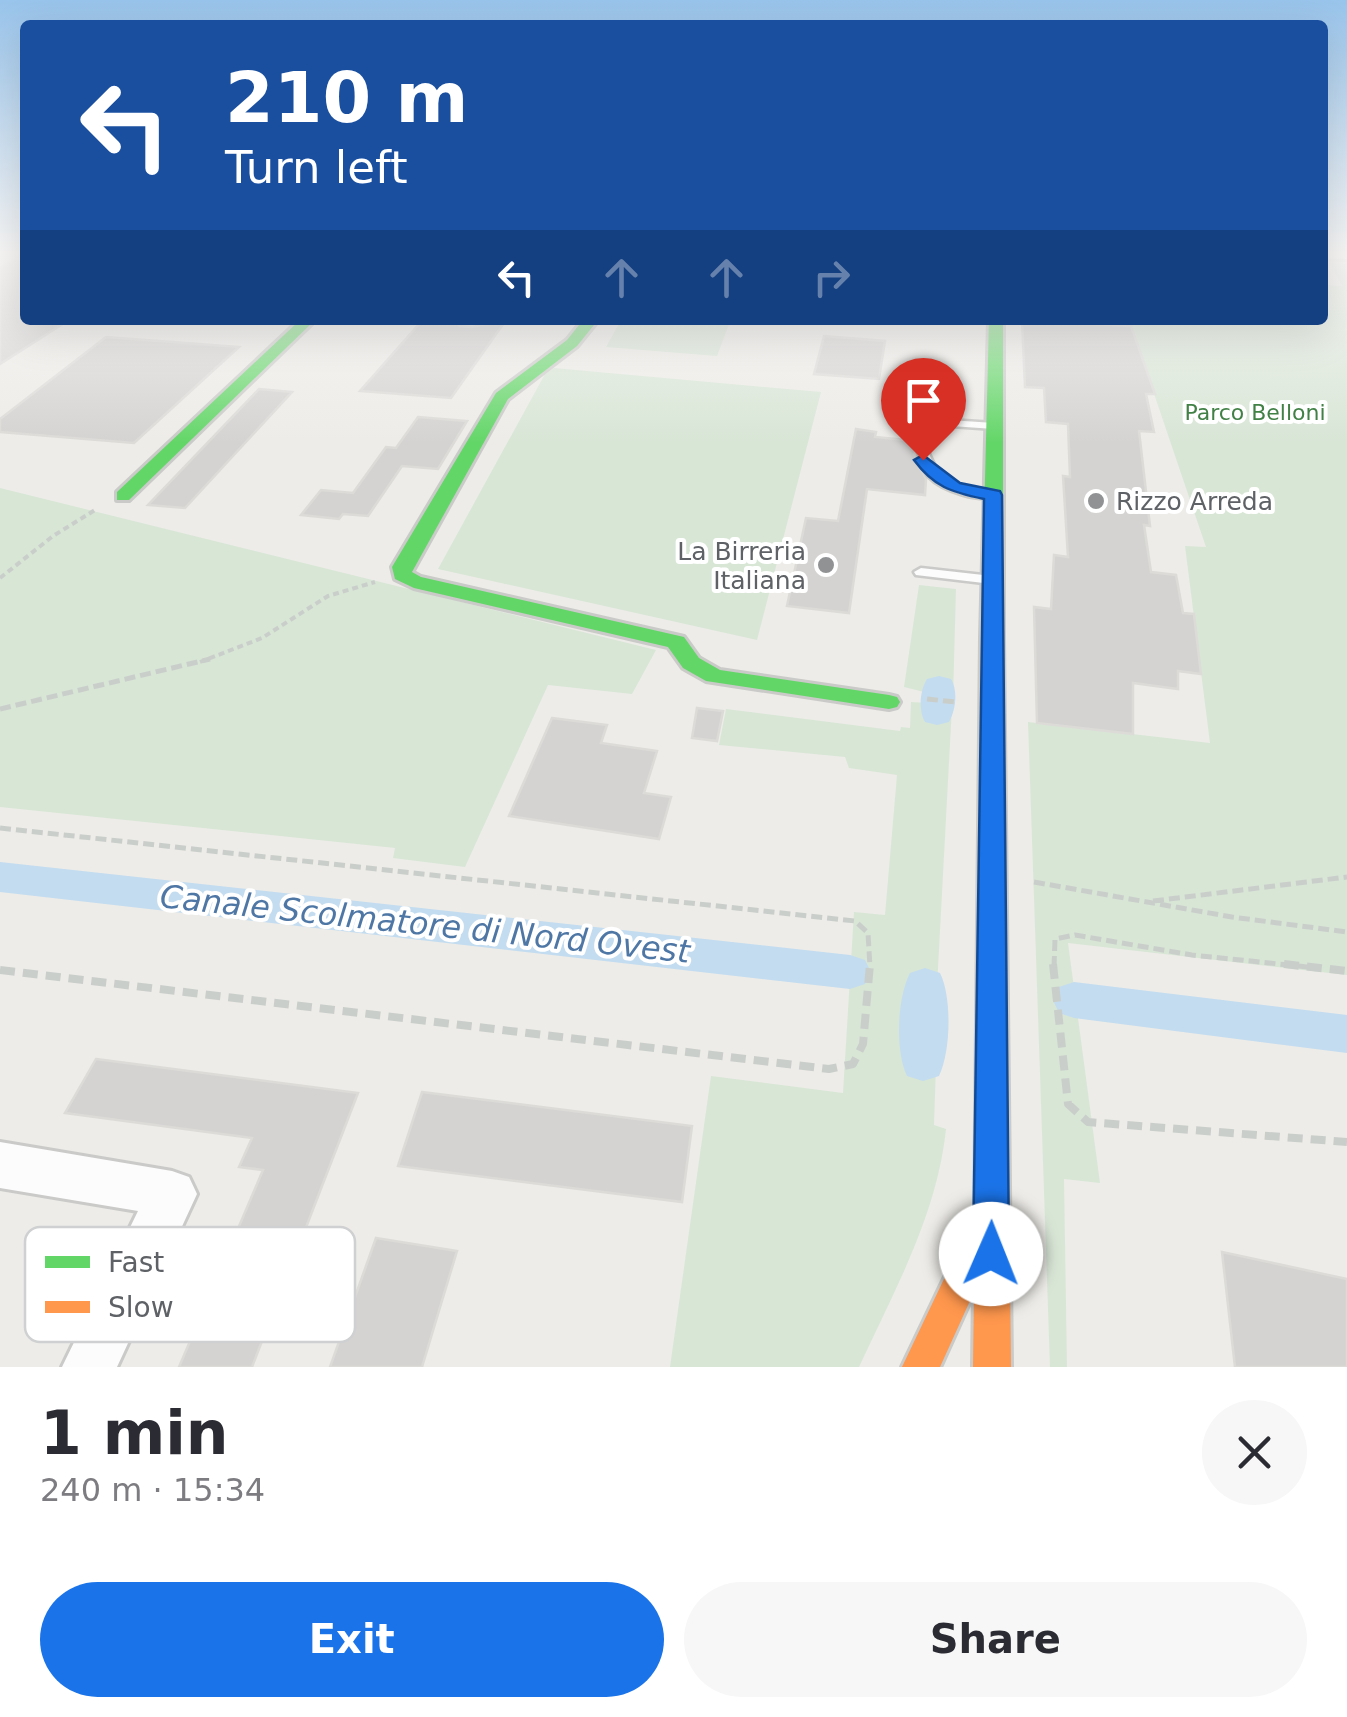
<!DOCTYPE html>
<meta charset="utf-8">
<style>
:root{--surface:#fff;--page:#f7f7f7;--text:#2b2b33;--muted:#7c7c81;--accent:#1a73e8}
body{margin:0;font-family:"DejaVu Sans",sans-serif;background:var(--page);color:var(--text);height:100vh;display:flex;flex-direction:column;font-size:38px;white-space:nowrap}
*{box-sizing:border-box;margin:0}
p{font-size:32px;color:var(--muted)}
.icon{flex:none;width:55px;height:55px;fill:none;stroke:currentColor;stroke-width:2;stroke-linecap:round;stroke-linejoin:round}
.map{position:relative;height:1367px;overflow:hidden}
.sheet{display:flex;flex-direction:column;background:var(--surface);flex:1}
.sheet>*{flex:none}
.hud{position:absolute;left:20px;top:20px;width:1308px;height:305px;border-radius:10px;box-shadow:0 10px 40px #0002;background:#1a4fa0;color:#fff;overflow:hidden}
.pin{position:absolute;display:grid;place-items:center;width:85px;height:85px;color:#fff;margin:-102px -42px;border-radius:50% 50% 50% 0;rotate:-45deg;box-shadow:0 0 10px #0007}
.pin .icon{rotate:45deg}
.me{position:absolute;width:110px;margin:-55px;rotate:1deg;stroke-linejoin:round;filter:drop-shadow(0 0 8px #0008)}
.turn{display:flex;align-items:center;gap:35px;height:210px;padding:0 40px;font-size:45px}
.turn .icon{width:130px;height:130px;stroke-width:2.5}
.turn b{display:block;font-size:70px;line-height:85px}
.lanes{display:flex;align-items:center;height:95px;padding:0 40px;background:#0003;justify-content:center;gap:50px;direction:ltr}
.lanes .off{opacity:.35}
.round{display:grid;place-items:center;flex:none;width:105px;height:105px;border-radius:52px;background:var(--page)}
.summary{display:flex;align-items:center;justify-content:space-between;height:170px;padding:0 40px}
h1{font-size:60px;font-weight:700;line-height:75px}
.cta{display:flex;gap:20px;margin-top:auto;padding:20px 40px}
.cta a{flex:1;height:115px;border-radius:60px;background:var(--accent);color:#fff;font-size:40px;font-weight:700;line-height:115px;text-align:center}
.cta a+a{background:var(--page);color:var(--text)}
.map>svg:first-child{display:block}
.green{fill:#d8e6d6}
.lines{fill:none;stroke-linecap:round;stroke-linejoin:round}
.stream{stroke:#c3dcf0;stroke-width:12}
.canal{fill:#c3dcf0;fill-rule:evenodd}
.building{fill:#d4d3d1;stroke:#dcdbd8;stroke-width:2.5}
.lane-casing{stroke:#cacac9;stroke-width:5}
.street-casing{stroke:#cacac9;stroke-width:6}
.fast-casing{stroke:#cacac9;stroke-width:6}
.slow-casing{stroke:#cacac9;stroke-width:6}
.path-far2{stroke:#cacecb;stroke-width:4;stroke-dasharray:6 4;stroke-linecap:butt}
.path-far1{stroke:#cacecb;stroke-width:5;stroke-dasharray:11 5;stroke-linecap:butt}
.path{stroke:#cacecb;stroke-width:8;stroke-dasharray:15 8;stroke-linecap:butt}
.lane{fill:#fcfcfc;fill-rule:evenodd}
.street{fill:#fcfcfc;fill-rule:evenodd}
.fast{fill:#63d668;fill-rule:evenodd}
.slow{fill:#ff974d;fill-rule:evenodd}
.route{fill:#1a73e8;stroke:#114b97;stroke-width:2.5}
.poi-dot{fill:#909293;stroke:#fff;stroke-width:4}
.labels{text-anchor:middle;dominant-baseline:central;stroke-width:8;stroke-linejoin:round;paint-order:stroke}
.far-park-label{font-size:22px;fill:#418146;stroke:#fff}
.poi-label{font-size:25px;fill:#5e6165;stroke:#fff;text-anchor:start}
.near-water-label{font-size:32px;font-style:italic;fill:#4f77a5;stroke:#fff}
.key{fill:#fff;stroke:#cfd0d1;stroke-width:2.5}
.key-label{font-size:28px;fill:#5e6165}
</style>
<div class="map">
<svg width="1347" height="1367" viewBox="0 0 1347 1367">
<rect width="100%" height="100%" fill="#edece8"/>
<!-- green -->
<path class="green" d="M1330 263 1347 264V975L1068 943 1100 1183 1064 1179 1067 1367H1050L1028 722 1210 743 1185 546 1206 547 1129 320H1322L1323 285 1342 286Z
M621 320 730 322 717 356 606 347Z
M554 368 821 392 757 640 438 569 545 374Z
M0 488 656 650 632 694 548 685 465 867 393 858 395 848 0 807Z
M919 585 956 589 953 698 945 697 946 690 932 686 928 693 904 687Z
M911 702 928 703V709L937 714 945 711V706H952L937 987 915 984 910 1060 936 1065 934 1125 946 1129C937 1215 895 1289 859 1367H670L711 1076 843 1093 854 912 885 915 897 775 849 768 845 757 719 745 726 709 900 731 901 727 910 728Z"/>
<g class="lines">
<!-- stream -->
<path class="stream" d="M912 1040 923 1042"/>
<!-- canal -->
<path class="canal" d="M939 676 951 679C958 690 956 710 949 722L937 725 925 722C918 710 920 690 927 679Z
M0 862 850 955 865 960 871 972 865 984 850 989 0 892Z
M925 968 940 973C952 997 951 1051 939 1076L923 1081 907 1076C895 1051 897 998 910 973Z
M1074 982 1347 1015V1053L1074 1018 1059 1013 1053 1000 1059 987Z"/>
</g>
<!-- building -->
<path class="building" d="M25 253V320H69L0 364V268Z
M451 320 460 326 472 327 506 320 451 398 360 391 420 323Z
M1022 321 1131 326 1155 394H1146L1154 432 1139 431 1150 526 1144 525 1151 572 1176 575 1183 613 1194 614 1201 674 1178 671V689L1133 683V734L1037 723 1034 607 1051 609 1054 555 1068 557 1063 476 1070 477 1068 424 1046 422 1044 388 1025 387Z
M824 336 885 341 879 379 814 374Z
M106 337 239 347 134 443 0 432V419Z
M259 389 292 392 185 508 148 505Z
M418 417 467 421 438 469 402 466 368 516 343 514 339 519 301 515 321 490 353 493 386 447 396 448Z
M856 429 876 432 875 437 917 441 920 448 914 454 926 479 925 495 867 489 849 613 787 606 806 518 838 521Z
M697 708 723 711 717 741 692 738Z
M552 718 607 725 601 743 657 751 644 793 671 797 659 839 509 816Z
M96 1059 358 1093 252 1367H179L263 1170 239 1167 252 1138 65 1113Z
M422 1092 692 1126 682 1202 398 1166Z
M376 1238 457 1251 422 1367H330Z
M1222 1252 1347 1279V1367H1235Z"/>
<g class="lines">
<!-- lane casing -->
<g class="lane-casing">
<path id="lane" d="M934 419 994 423 1000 426 994 429 937 425 932 430 929 444H921L920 429Z
M924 450 928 451C941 487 963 486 997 492L999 495C982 504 942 491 928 476 922 469 920 462 918 453Z
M921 568 992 576 999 580 992 584 916 575 914 572Z"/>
</g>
<!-- street casing -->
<g class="street-casing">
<path id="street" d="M1322 252H1347V259L1322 258Z
M0 1142 172 1171 189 1177 197 1194 117 1367H62L138 1211 0 1188Z"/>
</g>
<!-- fast casing -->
<g class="fast-casing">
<path id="fast" d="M300 320H315L129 500H117V492Z
M583 320H598L577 346 508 399 412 572 421 577 684 637 699 658 720 670 889 695 897 697 900 702 897 707 889 709 706 681 683 668 668 647 414 588 395 579 392 567 496 393 567 340Z
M989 320H1003V638L992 644 981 638Z"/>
</g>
<!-- slow casing -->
<g class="slow-casing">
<path id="slow" d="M992 632 1003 638 1011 1367H973L974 1292 940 1367H902L975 1214 981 638Z"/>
</g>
<!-- path-far2 -->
<path class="path-far2" d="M0 578 53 536 95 510
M200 662 262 638 328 596 375 582"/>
<!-- path-far1 -->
<path class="path-far1" d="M927 699 956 702
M0 709 210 659
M0 828 855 921 868 933 870 967
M1034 882 1232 917 1347 932
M1153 901 1347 877
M1054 967 1055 939 1075 935 1192 955 1308 967"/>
<!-- path -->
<path class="path" d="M1053 964 1068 1104 1088 1122 1347 1142
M1284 964 1347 971
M0 970 829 1069 853 1064 863 1044 870 964"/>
<!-- lane -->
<use href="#lane" class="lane"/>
<!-- street -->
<use href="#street" class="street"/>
<!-- fast -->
<use href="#fast" class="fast"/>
<!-- slow -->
<use href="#slow" class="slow"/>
</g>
<!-- sky -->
<linearGradient id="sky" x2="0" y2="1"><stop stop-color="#99c4eb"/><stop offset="0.57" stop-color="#f7f6f5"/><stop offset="1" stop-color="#f7f6f5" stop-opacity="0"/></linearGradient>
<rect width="1347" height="443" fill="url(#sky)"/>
<!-- route -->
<path class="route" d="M923 455 960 483 1000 491 1002 495 1009 1254 1004 1266 991 1271 978 1266 973 1254 984 499C951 492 934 487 914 460Z"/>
<!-- markers -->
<g class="poi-dot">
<circle cx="1096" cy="501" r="10"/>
<circle cx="826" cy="565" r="10"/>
</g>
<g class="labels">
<!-- far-park labels -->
<g class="far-park-label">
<text x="1255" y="412">Parco Belloni</text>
</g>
<!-- poi labels -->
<g class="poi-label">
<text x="1116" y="501">Rizzo Arreda</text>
<text x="806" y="551" text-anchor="end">La Birreria<tspan x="806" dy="29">Italiana</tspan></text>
</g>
<!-- near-water labels -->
<g class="near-water-label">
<text transform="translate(425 924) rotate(6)">Canale Scolmatore di Nord Ovest</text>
</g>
</g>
<!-- legend -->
<rect x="25" y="1227" width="330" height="115" rx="15" class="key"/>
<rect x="45" y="1256" width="45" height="12" fill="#63d668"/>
<rect x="45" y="1301" width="45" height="12" fill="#ff974d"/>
<g class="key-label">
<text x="108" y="1272">Fast</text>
<text x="108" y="1317">Slow</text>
</g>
</svg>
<div class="pin" style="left:923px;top:460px;background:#d93025"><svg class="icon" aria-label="arrive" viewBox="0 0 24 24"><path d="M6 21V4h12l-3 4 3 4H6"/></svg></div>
<svg class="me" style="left:991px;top:1254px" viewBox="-20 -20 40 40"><circle r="19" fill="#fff"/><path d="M0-13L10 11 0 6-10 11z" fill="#1a73e8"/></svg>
<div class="hud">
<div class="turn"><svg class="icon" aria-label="left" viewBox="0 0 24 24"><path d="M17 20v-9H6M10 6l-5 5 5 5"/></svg><div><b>210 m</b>Turn left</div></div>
<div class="lanes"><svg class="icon" aria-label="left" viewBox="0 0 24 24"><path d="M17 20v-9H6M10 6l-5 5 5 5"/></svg><svg class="icon off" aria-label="ahead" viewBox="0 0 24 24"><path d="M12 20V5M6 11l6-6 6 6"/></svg><svg class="icon off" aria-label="ahead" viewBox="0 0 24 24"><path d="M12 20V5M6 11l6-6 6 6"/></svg><svg class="icon off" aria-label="right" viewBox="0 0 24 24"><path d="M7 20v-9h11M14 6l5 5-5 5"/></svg></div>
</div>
</div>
<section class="sheet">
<div class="summary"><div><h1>1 min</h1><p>240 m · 15:34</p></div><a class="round"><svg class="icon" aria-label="close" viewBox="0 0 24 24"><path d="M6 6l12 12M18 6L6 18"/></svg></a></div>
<div class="cta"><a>Exit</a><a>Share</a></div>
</section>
